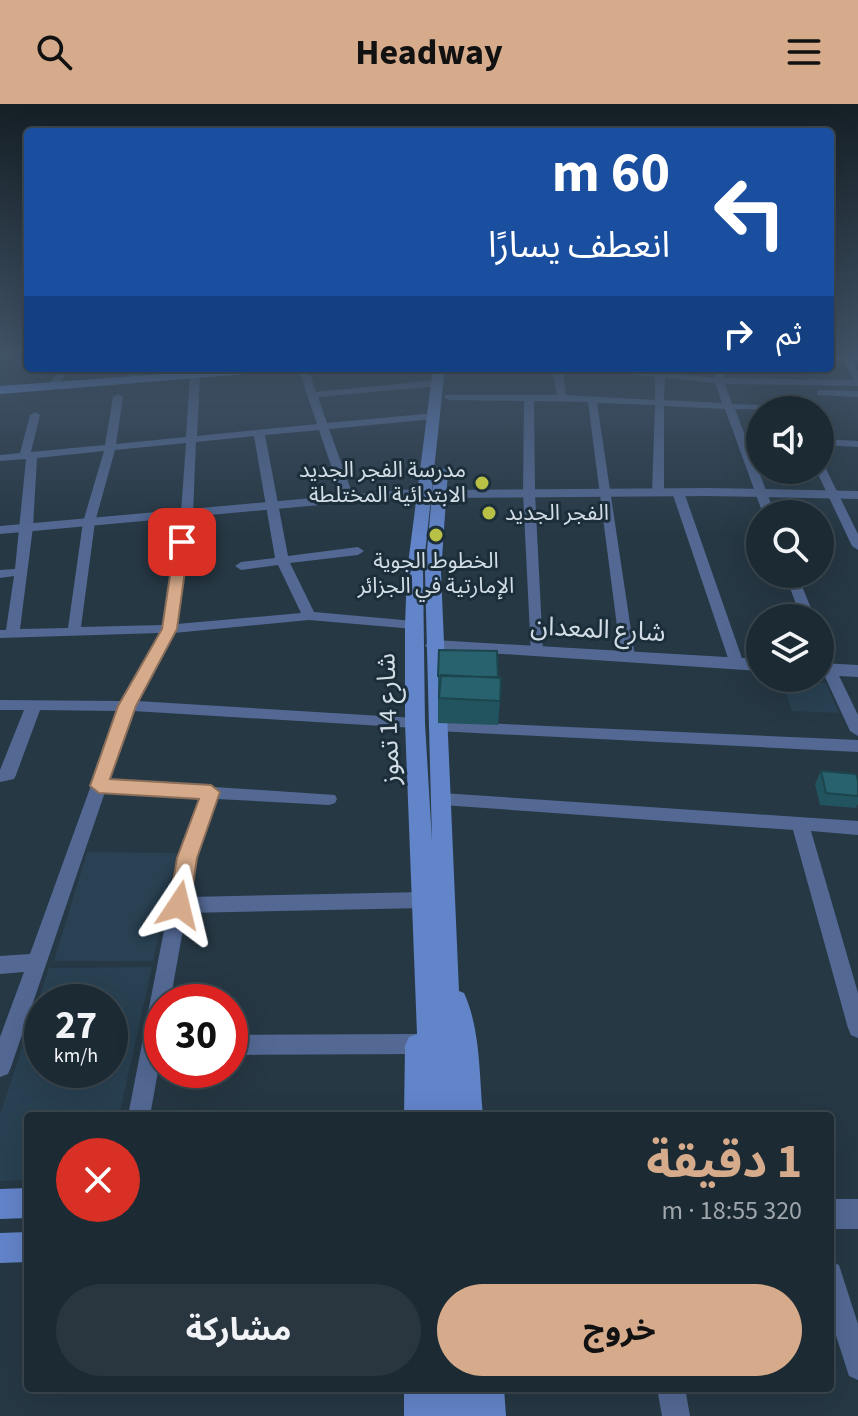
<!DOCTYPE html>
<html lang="ar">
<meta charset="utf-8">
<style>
:root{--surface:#1c2a33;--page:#29363f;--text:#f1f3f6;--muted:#a0a7ac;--line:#3a464e;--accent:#d6ab8b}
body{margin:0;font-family:"Source Sans 3","Noto Sans Arabic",sans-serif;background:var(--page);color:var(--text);direction:rtl;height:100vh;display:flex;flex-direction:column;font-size:30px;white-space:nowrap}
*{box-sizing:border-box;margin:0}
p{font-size:26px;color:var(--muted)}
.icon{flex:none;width:44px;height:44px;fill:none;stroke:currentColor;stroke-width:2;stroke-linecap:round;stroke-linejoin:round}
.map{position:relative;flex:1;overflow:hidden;direction:ltr}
.sheet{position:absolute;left:24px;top:1008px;width:810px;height:280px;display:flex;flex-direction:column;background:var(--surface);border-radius:8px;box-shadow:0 8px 32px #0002,0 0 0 2px var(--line);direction:rtl}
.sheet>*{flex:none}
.hud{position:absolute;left:24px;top:24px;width:810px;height:244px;border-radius:8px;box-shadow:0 8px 32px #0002,0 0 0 2px var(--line);direction:rtl;background:#1a4fa0;color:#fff;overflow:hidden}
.tools{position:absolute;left:746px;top:292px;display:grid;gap:16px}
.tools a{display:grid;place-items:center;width:88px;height:88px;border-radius:50%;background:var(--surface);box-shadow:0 8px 32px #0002,0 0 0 2px var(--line);font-size:40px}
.speed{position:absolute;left:24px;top:880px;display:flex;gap:16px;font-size:40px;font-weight:700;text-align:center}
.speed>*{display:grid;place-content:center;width:104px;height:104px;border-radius:50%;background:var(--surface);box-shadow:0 8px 32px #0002,0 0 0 2px var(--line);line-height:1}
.speed small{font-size:20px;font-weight:400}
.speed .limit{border:12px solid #d22;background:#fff;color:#111}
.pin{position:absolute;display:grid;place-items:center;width:68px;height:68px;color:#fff;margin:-34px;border-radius:16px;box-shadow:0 4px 12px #0006}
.me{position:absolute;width:88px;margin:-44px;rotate:10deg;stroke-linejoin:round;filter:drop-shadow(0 0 6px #0008)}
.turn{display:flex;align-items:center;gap:28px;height:168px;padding:0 32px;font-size:36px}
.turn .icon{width:104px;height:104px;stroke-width:2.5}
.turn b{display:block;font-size:56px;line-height:68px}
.then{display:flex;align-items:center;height:76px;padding:0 32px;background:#0003;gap:16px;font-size:30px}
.round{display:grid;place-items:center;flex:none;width:84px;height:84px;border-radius:42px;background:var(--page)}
.head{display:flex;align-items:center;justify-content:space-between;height:136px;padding:0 32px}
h1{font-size:48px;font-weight:700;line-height:60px;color:var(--accent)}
.primary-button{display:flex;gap:16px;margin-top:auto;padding:16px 32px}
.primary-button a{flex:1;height:92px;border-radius:48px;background:var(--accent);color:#111;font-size:32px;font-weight:700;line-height:92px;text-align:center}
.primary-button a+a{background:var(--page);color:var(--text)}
header{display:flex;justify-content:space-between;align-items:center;height:104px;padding:0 32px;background:var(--accent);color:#111;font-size:36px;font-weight:700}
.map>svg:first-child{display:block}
.built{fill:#294152;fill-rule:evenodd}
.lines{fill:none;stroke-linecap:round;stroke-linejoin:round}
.minor{fill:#536994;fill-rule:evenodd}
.tertiary{fill:#536994;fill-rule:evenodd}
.secondary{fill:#6284c9;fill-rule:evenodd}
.primary{fill:#6d99f2;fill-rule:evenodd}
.wall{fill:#22545f}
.building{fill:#28626e;stroke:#1c454d;stroke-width:2}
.route{fill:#d6ab8b;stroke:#8b6f5a;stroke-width:2}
.poi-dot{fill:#b9c046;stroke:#1c2e3a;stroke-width:3}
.labels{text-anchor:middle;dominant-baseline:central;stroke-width:6;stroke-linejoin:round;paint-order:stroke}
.far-poi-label{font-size:22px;fill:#d2dde5;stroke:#1c2e3a;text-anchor:end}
.street-label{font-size:26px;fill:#d2dde5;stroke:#1c2e3a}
</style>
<header><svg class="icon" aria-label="menu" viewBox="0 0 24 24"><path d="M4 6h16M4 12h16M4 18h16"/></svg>Headway<svg class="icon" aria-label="search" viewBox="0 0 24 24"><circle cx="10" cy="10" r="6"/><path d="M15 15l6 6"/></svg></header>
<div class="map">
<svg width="858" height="1312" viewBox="0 0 858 1312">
<rect width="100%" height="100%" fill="#263844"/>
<!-- built -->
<path class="built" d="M782 578 826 579 839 609 792 607Z
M87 748 177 749 153 857H54Z
M152 863 119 1012H28V1076L0 1077V1010L49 864ZM42 898H110V966H42Z"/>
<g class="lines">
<!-- minor -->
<path class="minor" d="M845 250 848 251 858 267V282L725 280 732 300 804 303 809 306 735 305 775 410H763L725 305 664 302V389L658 392 652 389 655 301 597 299 635 553 628 558 621 553 588 298 534 297 535 389 543 547 541 550H531L523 389 524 297 449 296 444 293 446 291H557L552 264H562L566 291 655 296V273L599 267 594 264H624L715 274 716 264H726L724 274 854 276 841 253ZM665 274 715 279 722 299 664 296Z
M61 264H71L58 280H52L50 278Z
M133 264H143L133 274 128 271Z
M203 264H213L207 269 204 268Z
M298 264H308L316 288 438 276 443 279 438 282 318 293 327 319 434 309 439 312 434 315 329 325 354 394 352 396 342 394 319 326 265 331 288 452 358 443 364 447 358 451 290 459 314 508 414 517 421 521 414 525 309 516 174 529 137 597 415 614 423 619 415 624 133 607 109 676 335 691 337 695 335 699 329 701 217 695 196 754 189 793 424 788 431 791 433 796 431 801 424 804 186 809 170 898H162V945L150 1012H128L178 754 201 694 105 688 11 963 8 970 0 973V933L24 868 0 870V852L30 850 118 607 40 606 16 671 14 675 0 678V666L24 606H0V596L122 597 160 529 0 534V526H6L14 472 0 474V466L15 465 26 355 0 357V351L20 349 30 311 35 308 40 311 31 348 105 341 113 293 118 290 123 293 116 340 186 333 190 271 195 268 200 271 197 332 317 320ZM254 332 275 454 241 458 235 462 241 466 278 461 301 509 177 520 193 409 196 338ZM186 339 181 409 163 521 81 523 95 418 115 346ZM104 347 83 418 68 524 20 525 33 423 37 354Z
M820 286 858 287V293L817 291V287Z
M820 335 858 337V343L820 341Z
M820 360 825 363 858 430V446L852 442 816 366H820Z
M674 386 684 388 744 560 742 563H732L730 560 672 388Z
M785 470H797L815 514H801Z
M820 543 827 547 858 611V632L850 627 820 562Z
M437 617 858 636V648L437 627 429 622Z
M442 689 858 717V731L811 727 858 889V934L851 931 848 924 793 726 442 701 436 699 434 695 436 691Z
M418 930 425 933 429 940 425 947 418 950 230 951V931Z
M830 1157 839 1161 858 1220V1276L849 1272 830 1213Z
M657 1284H685L690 1312H662Z"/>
<!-- tertiary -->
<path class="tertiary" d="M425 384 432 388 430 391 0 430V422Z
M709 384 858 387V395L709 392 439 394 432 390 439 386Z
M434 536 760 555V567L428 545 425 541Z
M820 559 858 561V573L820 571Z
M830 1095H858V1125H830Z"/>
<!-- secondary -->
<path class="secondary" d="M433 264H445L423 468 425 619 432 738 425 469 434 367 441 363 448 367 441 469 459 887 464 889C481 926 479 972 483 1012H404L405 942 409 933 417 930 405 619V521L407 468Z
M28 1084V1114L0 1115V1085Z
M28 1128V1158L0 1159V1129Z
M404 1284H504L506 1312H404Z"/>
<!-- primary -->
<path class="primary" d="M830 250H858V256H830Z
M241 264H291L285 267 0 290V282Z"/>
</g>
<!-- wall -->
<path class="wall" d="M438 572 498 573 500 597 498 621 438 619Z
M821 667 858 677V700L856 704 820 701 815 680Z"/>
<!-- building -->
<path class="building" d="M439 546 497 547 498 573 438 572Z
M441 571 501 574 500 597 439 594Z
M821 667 856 670 858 677V692L826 689Z"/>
<!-- sky -->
<linearGradient id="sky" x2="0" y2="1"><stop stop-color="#151f25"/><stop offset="0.58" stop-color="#415367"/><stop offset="1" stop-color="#415367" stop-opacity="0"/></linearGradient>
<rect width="858" height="433" fill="url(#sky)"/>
<!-- route -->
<path class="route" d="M182 434 189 438 177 525 136 602 110 675 211 681 220 688 197 754 190 801 187 807 179 810 172 807 169 801 177 754 199 695 99 689 90 682 118 602 162 525 175 438Z"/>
<!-- markers -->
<g class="poi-dot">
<circle cx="482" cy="379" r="8"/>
<circle cx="489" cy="409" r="8"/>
<circle cx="436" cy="431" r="8"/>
</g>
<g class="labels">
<!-- far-poi labels -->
<g class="far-poi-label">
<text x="466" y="366">مدرسة الفجر الجديد<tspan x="466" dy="25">الابتدائية المختلطة</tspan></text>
<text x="505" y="409" text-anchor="start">الفجر الجديد</text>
<text x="436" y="457" text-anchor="middle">الخطوط الجوية<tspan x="436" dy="25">الإمارتية في الجزائر</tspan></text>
</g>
<!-- street labels -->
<g class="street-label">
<text transform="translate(598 525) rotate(3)">شارع المعدان</text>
<text transform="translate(388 615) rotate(-92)">شارع 14 تموز</text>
</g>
</g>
</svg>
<div class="tools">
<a><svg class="icon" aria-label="sound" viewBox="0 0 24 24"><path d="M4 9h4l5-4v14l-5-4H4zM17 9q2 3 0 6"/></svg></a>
<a><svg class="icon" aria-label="search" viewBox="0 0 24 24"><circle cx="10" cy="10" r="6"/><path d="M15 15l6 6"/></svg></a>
<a><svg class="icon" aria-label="layers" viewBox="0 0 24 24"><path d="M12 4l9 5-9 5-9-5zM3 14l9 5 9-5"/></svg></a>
</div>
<div class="speed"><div>27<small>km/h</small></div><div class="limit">30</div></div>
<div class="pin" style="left:182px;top:438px;background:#d93025"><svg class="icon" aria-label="arrive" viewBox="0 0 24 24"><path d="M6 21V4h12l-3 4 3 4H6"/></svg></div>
<svg class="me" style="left:179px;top:801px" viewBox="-20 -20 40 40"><path d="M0-17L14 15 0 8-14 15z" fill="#d6ab8b" stroke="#fff" stroke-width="4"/></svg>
<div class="hud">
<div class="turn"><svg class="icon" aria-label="left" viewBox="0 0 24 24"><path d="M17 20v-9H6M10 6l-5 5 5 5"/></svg><div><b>60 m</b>انعطف يسارًا</div></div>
<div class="then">ثم<svg class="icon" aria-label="right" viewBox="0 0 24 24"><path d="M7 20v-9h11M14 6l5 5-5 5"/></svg></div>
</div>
<section class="sheet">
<div class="head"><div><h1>1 دقيقة</h1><p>320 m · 18:55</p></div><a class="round" style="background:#d93025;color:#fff"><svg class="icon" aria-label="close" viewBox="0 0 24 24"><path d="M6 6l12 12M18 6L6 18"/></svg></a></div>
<div class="primary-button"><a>خروج</a><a>مشاركة</a></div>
</section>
</div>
